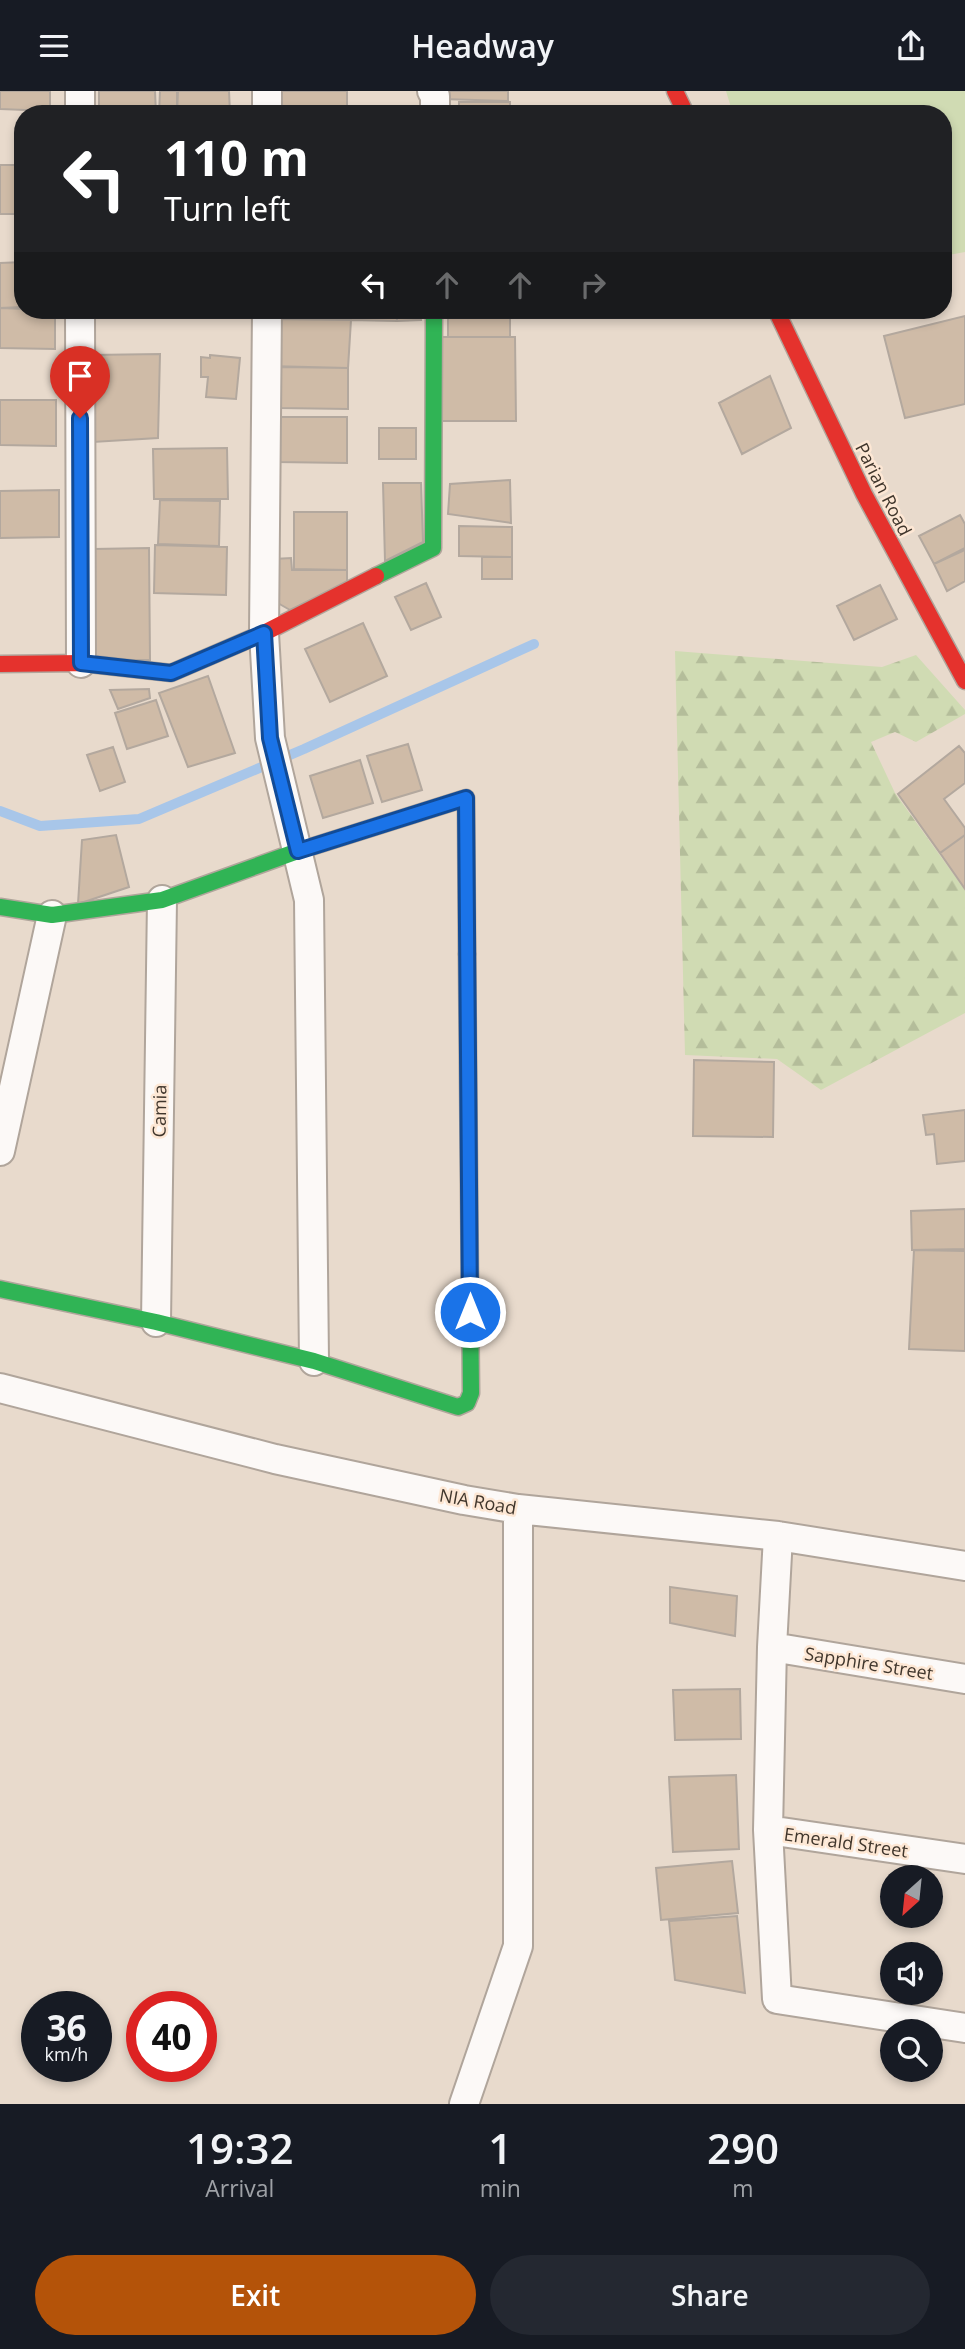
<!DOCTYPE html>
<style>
:root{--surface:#171b24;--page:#242831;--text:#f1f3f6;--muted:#9ea1a6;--accent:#b45309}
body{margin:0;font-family:"Open Sans",sans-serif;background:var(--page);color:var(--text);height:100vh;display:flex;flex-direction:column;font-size:26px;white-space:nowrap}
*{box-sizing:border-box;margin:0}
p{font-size:23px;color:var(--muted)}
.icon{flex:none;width:38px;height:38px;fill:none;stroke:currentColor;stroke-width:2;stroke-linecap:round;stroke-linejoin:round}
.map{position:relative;height:2013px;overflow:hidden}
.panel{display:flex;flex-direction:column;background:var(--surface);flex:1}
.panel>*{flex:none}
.top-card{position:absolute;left:14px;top:14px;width:938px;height:214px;border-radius:28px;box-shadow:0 4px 10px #0003;background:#202124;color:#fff;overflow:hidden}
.needle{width:46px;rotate:207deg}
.tools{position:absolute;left:880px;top:1774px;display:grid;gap:14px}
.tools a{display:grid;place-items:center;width:63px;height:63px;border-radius:50%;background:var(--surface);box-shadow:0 4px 10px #0003;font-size:35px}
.speed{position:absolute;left:21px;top:1900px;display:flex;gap:14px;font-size:35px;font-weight:700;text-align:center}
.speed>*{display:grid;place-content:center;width:91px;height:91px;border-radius:50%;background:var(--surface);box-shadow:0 4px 10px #0003;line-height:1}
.speed small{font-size:18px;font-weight:400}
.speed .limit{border:10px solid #d22;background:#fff;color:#111}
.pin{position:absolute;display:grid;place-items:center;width:60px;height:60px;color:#fff;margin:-72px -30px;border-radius:50% 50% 50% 0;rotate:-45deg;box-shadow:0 0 7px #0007}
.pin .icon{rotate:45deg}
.me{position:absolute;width:77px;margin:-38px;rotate:0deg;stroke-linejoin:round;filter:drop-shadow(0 0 5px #0008)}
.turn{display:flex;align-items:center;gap:24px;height:147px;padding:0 35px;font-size:32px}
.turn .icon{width:91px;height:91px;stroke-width:2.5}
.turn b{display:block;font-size:49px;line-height:60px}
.lanes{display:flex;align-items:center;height:66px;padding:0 35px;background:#0003;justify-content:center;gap:35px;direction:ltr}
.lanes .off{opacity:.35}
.eta{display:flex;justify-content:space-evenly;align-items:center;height:119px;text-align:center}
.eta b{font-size:42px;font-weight:600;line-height:49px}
.action{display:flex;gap:14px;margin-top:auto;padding:14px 35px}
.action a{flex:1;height:80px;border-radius:42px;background:var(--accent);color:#fff;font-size:28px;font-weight:600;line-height:80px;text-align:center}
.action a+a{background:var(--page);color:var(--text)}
header{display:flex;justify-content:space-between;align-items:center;height:91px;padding:0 35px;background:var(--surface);font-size:32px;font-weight:600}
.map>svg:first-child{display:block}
.grass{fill:#d0dbb3}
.forest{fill:url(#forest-firs)}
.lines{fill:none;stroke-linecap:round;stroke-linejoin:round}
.stream{stroke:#a8c6e9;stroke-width:10}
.building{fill:#cfbba7;stroke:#b3a89e;stroke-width:2}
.street-casing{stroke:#b0a59b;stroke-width:32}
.fast-casing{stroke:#b0a59b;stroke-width:19}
.slow-casing{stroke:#b0a59b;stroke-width:19}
.jam-casing{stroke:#b0a59b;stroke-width:19}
.street{stroke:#fcf9f7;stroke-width:28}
.fast{stroke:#30b455;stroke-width:16}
.slow{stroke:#ff9f0a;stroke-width:16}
.jam{stroke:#e5322d;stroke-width:16}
.route-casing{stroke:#114b97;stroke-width:18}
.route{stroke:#1a73e8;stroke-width:12}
.labels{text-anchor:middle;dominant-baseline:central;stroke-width:5;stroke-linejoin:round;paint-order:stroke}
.street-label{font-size:18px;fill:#40362c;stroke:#fde7d4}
</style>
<header><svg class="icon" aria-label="menu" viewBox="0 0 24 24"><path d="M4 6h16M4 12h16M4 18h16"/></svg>Headway<svg class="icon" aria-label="share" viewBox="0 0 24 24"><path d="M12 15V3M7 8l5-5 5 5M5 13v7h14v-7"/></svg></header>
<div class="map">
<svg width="965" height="2013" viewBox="0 0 965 2013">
<defs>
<pattern id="forest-firs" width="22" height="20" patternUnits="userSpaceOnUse" patternTransform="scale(1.75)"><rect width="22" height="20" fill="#d0dbb3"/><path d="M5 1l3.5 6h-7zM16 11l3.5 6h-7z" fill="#b4bd9a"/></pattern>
</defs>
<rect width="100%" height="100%" fill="#e8dacc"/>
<!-- grass -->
<path class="grass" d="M726 0H965V161L943 165V23H733Z"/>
<!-- forest -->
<path class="forest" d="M675 560 882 576 916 564 965 619V623L916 651 895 641 871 651 895 702 965 799V922L821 999 777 968 685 964Z"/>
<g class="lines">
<!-- stream -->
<path class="stream" d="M0 720 40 735 139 728 304 658 534 553"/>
</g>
<!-- building -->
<path class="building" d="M0 0H50V20L0 18Z
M99 0H155L156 23H99Z
M160 0H177V23H159Z
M178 0H229L230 23H177Z
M281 0H347V23H280Z
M442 0H508V10L442 8Z
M459 11H510V23H459Z
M0 74H23V123H0Z
M23 171V216L0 217V172Z
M0 217 55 219V258L0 257Z
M276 219H347V228L276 224Z
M351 219H397V230L351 229Z
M396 219H420L421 229 397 230Z
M448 219H510V246H448Z
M965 225V313L905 327 884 245Z
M269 228 351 229 348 277 268 275Z
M441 246H515L516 330H442Z
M160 263 158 347 93 351 91 264Z
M210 264 240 267 236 308 206 306 208 286H201V266L210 267Z
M281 276 348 277V318L280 317Z
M770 285 791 337 742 363 719 312Z
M0 309H56V355L0 354Z
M277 326H347V372L277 371Z
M379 337H416V368H379Z
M227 357 228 408H154L153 358Z
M510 389 511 432 448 423 450 393Z
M383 392H421L423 451 385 470Z
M59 399V446L0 447V400Z
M160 409 220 410 219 455 158 453Z
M294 421H347V479L294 478Z
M960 424 965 433V457L934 473 919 445Z
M459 435 512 436V466L459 465Z
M155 454 227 456 226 504 154 502Z
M149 457 150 569H94V458Z
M965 459V490L947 500 934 473Z
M482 466H512V488H482Z
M291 467 292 479H347V493L290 519 276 511 274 468Z
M426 492 441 526 411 539 395 506Z
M880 494 897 528 854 549 837 515Z
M363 532 387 585 330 611 305 558Z
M208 585 235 662 188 676 159 602Z
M149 598 150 607 118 618 110 599Z
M156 609 168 645 127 658 115 622Z
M408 653 422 699 382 711 367 665Z
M959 655 965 662V692L944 708 965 737V744L940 762 898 703Z
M113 656 125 691 100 700 87 664Z
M360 669 373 712 323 727 310 685Z
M116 744 129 796 78 813 82 749Z
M965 744V798L940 762Z
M694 969 774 971 773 1046 693 1045Z
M965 1019V1070L937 1073 934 1043 926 1044 923 1024Z
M965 1118V1158L912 1159 911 1120Z
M914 1159 965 1160V1260L909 1258Z
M670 1496 737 1505 735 1545 670 1532Z
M740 1598 741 1648 675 1649 673 1599Z
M736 1684 739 1758 673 1761 669 1686Z
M732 1770 738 1822 661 1829 656 1777Z
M737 1825 745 1902 675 1889 669 1830Z"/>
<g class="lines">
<!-- street casing -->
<g class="street-casing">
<path id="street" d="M80 0V23
M432 0 435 5V23
M267 23V0
M80 219 81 572
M267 219 264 542 270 647 309 809 314 1270
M0 1060 52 824
M156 1231 162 809
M0 1297 275 1368 464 1409 518 1418 778 1445 965 1475
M778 1445 772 1556 768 1739 777 1908 965 1937
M772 1556 965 1588
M768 1739 965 1768
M464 2013 518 1855V1418"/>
</g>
<!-- fast casing -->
<g class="fast-casing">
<path id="fast" d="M376 485 433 457 434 219
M0 816 52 824 162 809 298 760 466 707 467 863
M0 1198 156 1231 314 1270 458 1316 467 1312 471 1302 470 1200"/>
</g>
<!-- slow casing -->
<g class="slow-casing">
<path id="slow" d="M467 863 470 1200"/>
</g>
<!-- jam casing -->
<g class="jam-casing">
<path id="jam" d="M675 0 686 23
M776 219 864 403 965 590
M0 573 81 572 171 582 264 542 376 485"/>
</g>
<!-- street -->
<use href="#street" class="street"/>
<!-- fast -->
<use href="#fast" class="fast"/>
<!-- slow -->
<use href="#slow" class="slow"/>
<!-- jam -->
<use href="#jam" class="jam"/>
</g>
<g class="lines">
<!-- route casing -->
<g class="route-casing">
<path id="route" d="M80 327 81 572 171 582 264 542 270 647 298 760 466 707 470 1221"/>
</g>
<!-- route -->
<use href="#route" class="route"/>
</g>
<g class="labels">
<!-- street labels -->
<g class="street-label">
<text transform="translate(884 398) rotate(63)">Parian Road</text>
<text transform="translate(159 1020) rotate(-89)">Camia</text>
<text transform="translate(478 1410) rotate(10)">NIA Road</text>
<text transform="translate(869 1572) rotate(9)">Sapphire Street</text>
<text transform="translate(846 1751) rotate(8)">Emerald Street</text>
</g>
</g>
</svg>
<div class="tools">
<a><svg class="needle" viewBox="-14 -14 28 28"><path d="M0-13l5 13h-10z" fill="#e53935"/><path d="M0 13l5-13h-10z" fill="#9ea1a6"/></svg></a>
<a><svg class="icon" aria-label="sound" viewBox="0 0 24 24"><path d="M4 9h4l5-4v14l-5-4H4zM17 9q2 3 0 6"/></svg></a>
<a><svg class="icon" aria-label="search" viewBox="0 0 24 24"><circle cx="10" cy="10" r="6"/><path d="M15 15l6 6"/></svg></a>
</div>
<div class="speed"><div>36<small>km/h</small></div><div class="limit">40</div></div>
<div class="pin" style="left:80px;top:327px;background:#d93025"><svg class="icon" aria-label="arrive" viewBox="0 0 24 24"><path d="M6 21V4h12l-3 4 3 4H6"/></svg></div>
<svg class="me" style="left:470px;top:1221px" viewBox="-20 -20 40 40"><circle r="17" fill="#1a73e8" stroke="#fff" stroke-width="3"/><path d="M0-11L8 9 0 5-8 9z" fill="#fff"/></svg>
<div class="top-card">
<div class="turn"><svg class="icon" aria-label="left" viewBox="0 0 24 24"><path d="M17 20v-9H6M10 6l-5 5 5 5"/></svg><div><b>110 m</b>Turn left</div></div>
<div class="lanes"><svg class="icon" aria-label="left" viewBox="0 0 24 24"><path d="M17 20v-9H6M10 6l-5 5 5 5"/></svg><svg class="icon off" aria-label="ahead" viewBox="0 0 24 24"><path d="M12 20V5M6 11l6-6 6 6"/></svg><svg class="icon off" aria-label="ahead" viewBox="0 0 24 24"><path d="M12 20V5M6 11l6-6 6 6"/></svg><svg class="icon off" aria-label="right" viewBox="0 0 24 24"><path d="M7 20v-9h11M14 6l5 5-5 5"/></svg></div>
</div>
</div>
<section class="panel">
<div class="eta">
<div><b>19:32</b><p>Arrival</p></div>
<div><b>1</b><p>min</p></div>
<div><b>290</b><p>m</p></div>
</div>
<div class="action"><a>Exit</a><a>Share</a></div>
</section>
